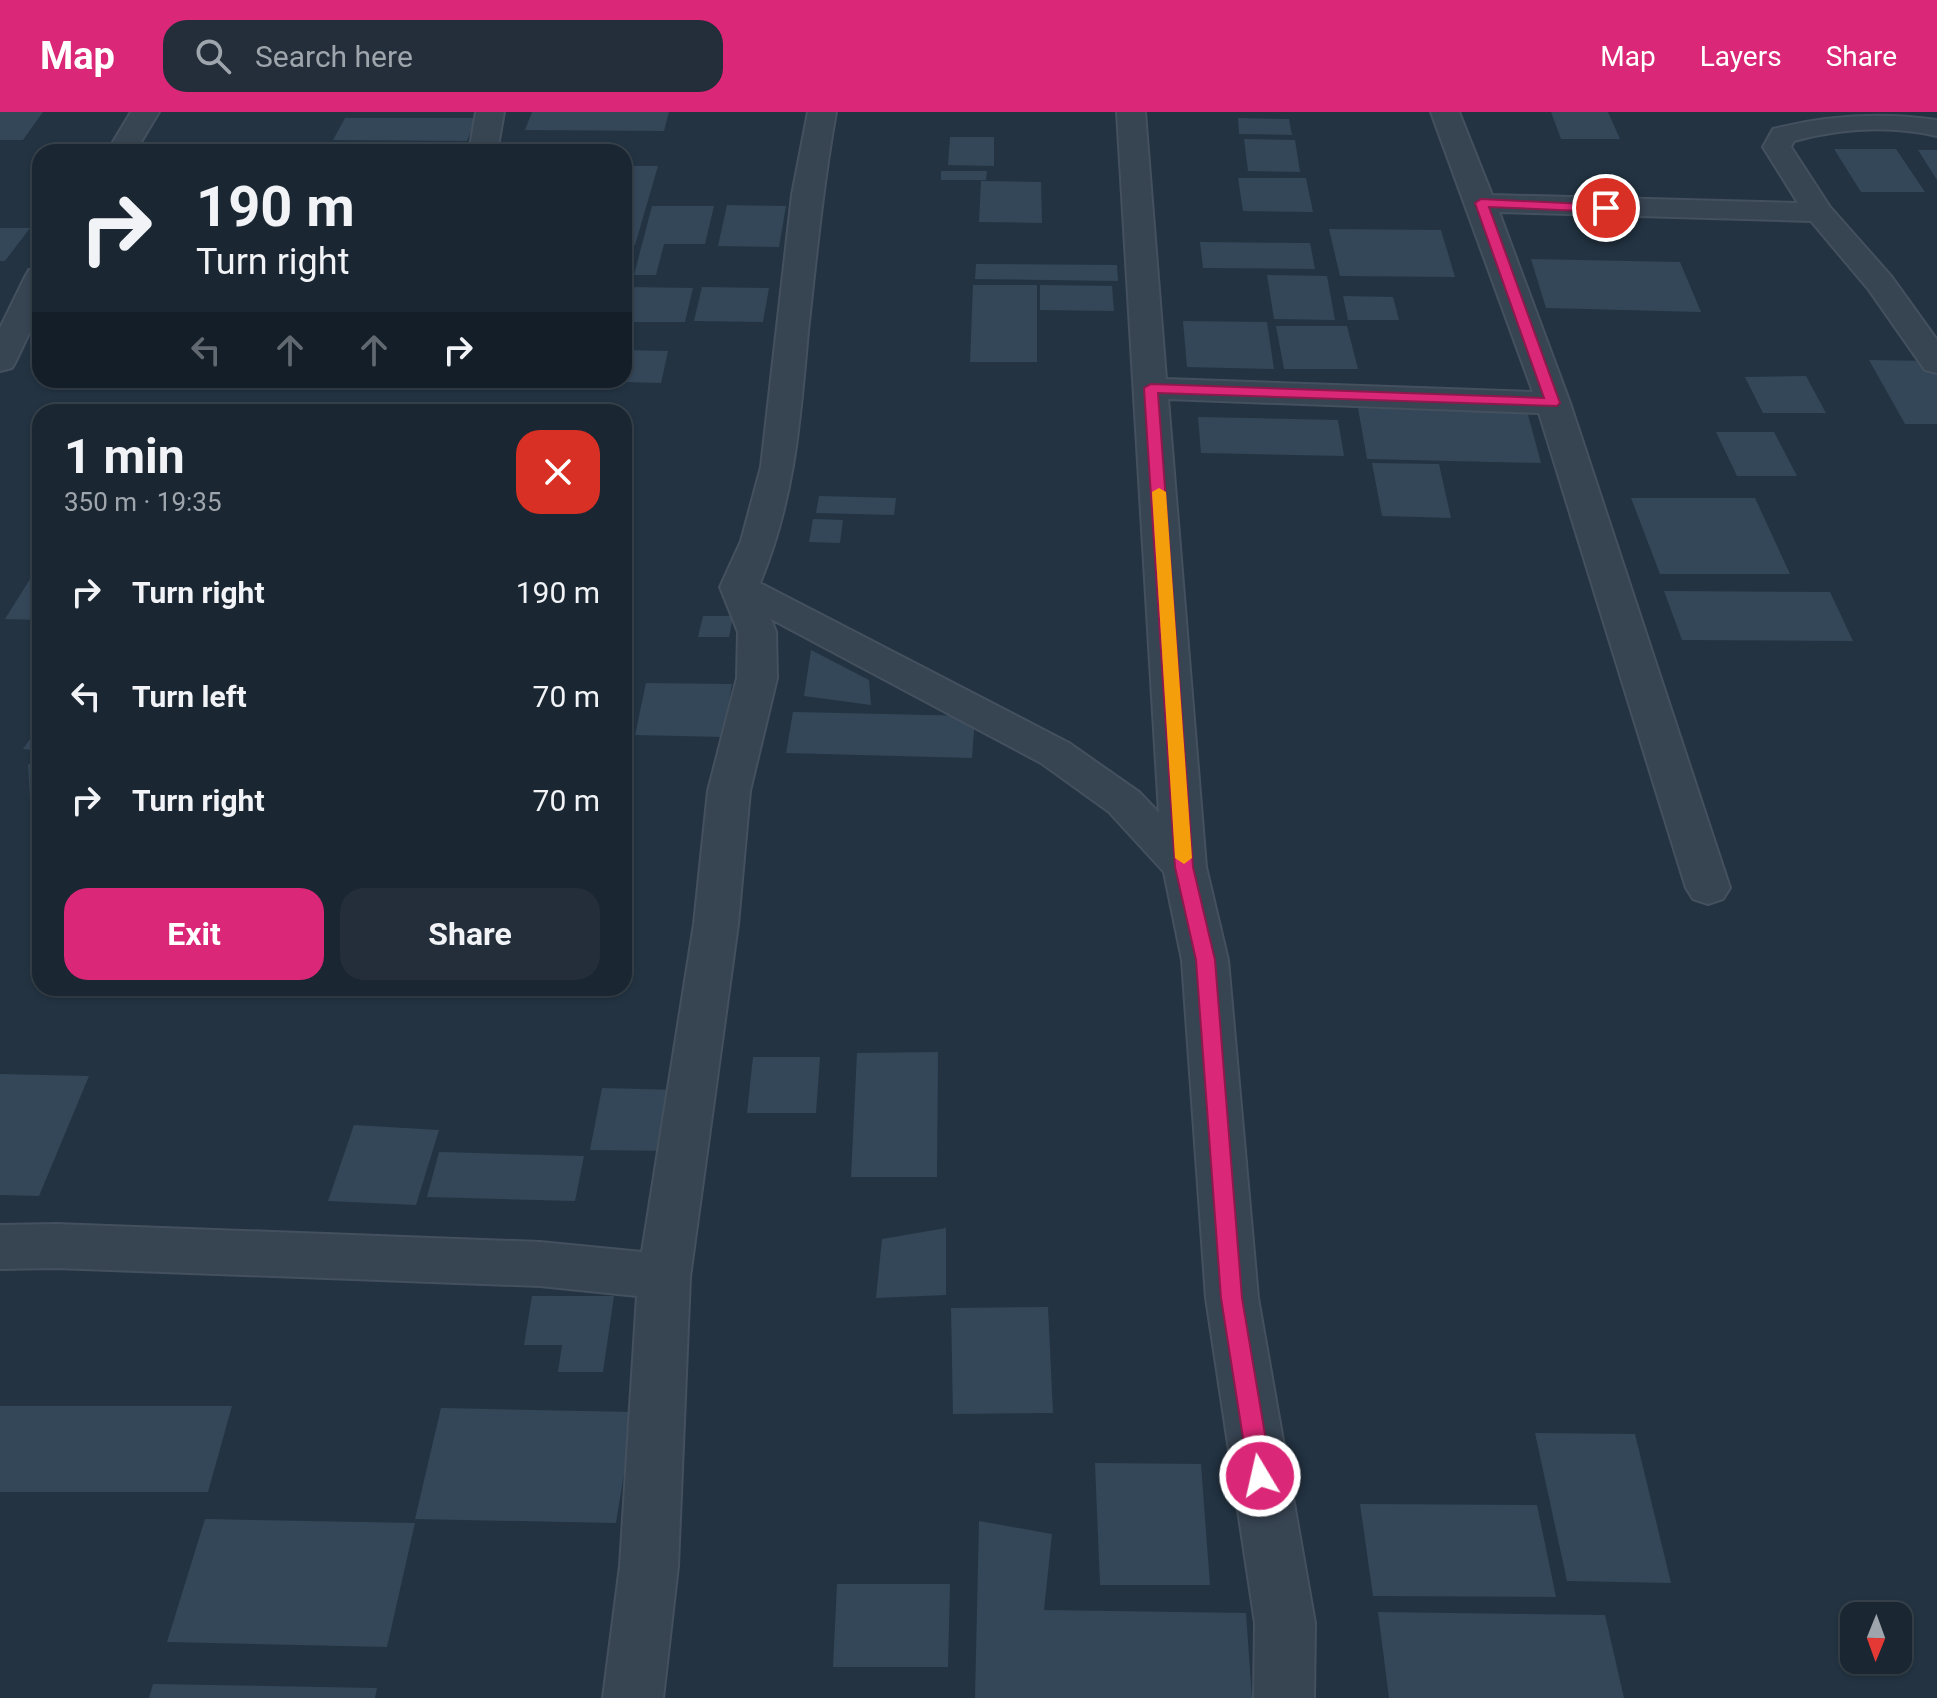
<!DOCTYPE html>
<meta charset="utf-8">
<style>
:root{--surface:#1a2632;--page:#232e3a;--text:#f1f3f6;--muted:#9fa5ac;--line:#38434d;--accent:#db2777}
body{margin:0;font-family:Roboto,sans-serif;background:var(--page);color:var(--text);height:100vh;display:flex;flex-direction:column;font-size:30px;white-space:nowrap}
*{box-sizing:border-box;margin:0}
p{font-size:26px;color:var(--muted)}
.icon{flex:none;width:44px;height:44px;fill:none;stroke:currentColor;stroke-width:2;stroke-linecap:round;stroke-linejoin:round}
.map{position:relative;flex:1;overflow:hidden}
.drawer{position:absolute;left:32px;top:292px;width:600px;height:592px;display:flex;flex-direction:column;background:var(--surface);border-radius:24px;box-shadow:0 2px 6px #0004,0 0 0 2px var(--line)}
.drawer>*{flex:none}
.banner{position:absolute;left:32px;top:32px;width:600px;height:244px;border-radius:24px;box-shadow:0 2px 6px #0004,0 0 0 2px var(--line);background:#1a2632;color:var(--text);overflow:hidden}
.needle{width:52px;rotate:181deg}
.buttons{position:absolute;left:1840px;top:1490px;display:grid;gap:16px}
.buttons a{display:grid;place-items:center;width:72px;height:72px;border-radius:16px;background:var(--surface);box-shadow:0 2px 6px #0004,0 0 0 2px var(--line);font-size:40px}
.pin{position:absolute;display:grid;place-items:center;width:68px;height:68px;color:#fff;margin:-34px;border:4px solid #fff;border-radius:50%;box-shadow:0 2px 8px #0007}
.me{position:absolute;width:88px;margin:-44px;rotate:351deg;stroke-linejoin:round;filter:drop-shadow(0 0 6px #0008)}
.turn{display:flex;align-items:center;gap:28px;height:168px;padding:0 32px;font-size:36px}
.turn .icon{width:104px;height:104px;stroke-width:2.5}
.turn b{display:block;font-size:56px;line-height:68px}
.lanes{display:flex;align-items:center;height:76px;padding:0 32px;background:#0003;justify-content:center;gap:40px;direction:ltr}
.lanes .off{opacity:.35}
.round{display:grid;place-items:center;flex:none;width:84px;height:84px;border-radius:24px;background:var(--page)}
.summary{display:flex;align-items:center;justify-content:space-between;height:136px;padding:0 32px}
h1{font-size:48px;font-weight:700;line-height:60px}
.action{display:flex;gap:16px;margin-top:auto;padding:16px 32px}
.action a{flex:1;height:92px;border-radius:24px;background:var(--accent);color:#fff;font-size:32px;font-weight:700;line-height:92px;text-align:center}
.action a+a{background:var(--page);color:var(--text)}
ul{padding:0;list-style:none}
li{display:flex;align-items:center;gap:24px;height:104px;padding:0 32px}
li div{flex:1}
li b{display:block;font-size:30px}
li em{font-style:normal}
header{display:flex;align-items:center;gap:48px;box-sizing:border-box;height:112px;padding:0 40px;background:var(--accent);color:#fff}
header strong{font-size:38px}
nav{display:flex;gap:44px;margin-inline-start:auto;font-size:28px}
.search{width:560px;height:72px;background:var(--page);display:flex;align-items:center;gap:20px;box-sizing:border-box;padding:0 28px;border-radius:24px;color:var(--muted);font-size:30px}
.map>svg:first-child{display:block}
.building{fill:#344759}
.lines{fill:none;stroke-linecap:round;stroke-linejoin:round}
.street-casing{stroke:#44505e;stroke-width:4}
.street{fill:#374452;fill-rule:evenodd}
.route{fill:#db2777;stroke:#8e194d;stroke-width:2}
.slow{fill:#f59e0b}
</style>
<header>
<strong>Map</strong>
<div class="search"><svg class="icon" aria-label="search" viewBox="0 0 24 24"><circle cx="10" cy="10" r="6"/><path d="M15 15l6 6"/></svg>Search here</div>
<nav><a>Map</a><a>Layers</a><a>Share</a></nav>
</header>
<div class="map">
<svg width="1937" height="1586" viewBox="0 0 1937 1586">
<rect width="100%" height="100%" fill="#233342"/>
<!-- building -->
<path class="building" d="M0 0H43L23 28H0Z
M532 0H669L664 19 525 18Z
M1551 0H1608L1620 27H1561Z
M345 6H476L467 29 333 28Z
M1238 6 1289 7 1292 23 1239 22Z
M950 25H994V54L948 53Z
M1244 27 1295 28 1300 60 1248 59Z
M1834 37H1896L1925 80H1861Z
M1918 38H1937V68Z
M624 54H658L635 133H624Z
M941 59H987L986 68H941Z
M1238 66H1306L1313 100 1243 99Z
M981 69 1041 70 1042 111 979 110Z
M727 93 786 94 779 135 718 134Z
M652 94H714L705 132H664L656 163H634Z
M0 116H30L5 149H0Z
M1329 117 1441 118 1455 165 1340 164Z
M1200 130 1310 131 1315 157 1203 156Z
M1531 147 1680 150 1701 200 1546 196Z
M976 152 1117 153 1118 169 975 167Z
M1267 163 1327 164 1335 208 1274 207Z
M973 173H1037V250H970Z
M1040 173 1112 174 1114 199 1040 198Z
M628 175 693 176 685 210H624Z
M702 175 769 176 763 210 694 209Z
M1343 184 1393 185 1399 208H1348Z
M1183 209 1267 210 1274 257 1187 255Z
M1276 214H1347L1358 257H1284Z
M624 238 668 239 661 271 624 270Z
M1869 248 1929 249 1937 263V312H1905Z
M1806 264 1826 301H1763L1745 265Z
M1358 296 1527 299 1541 351 1367 347Z
M1198 305 1338 308 1344 344 1201 341Z
M1716 320H1774L1797 364H1737Z
M1372 351 1439 352 1451 406 1382 404Z
M819 384 896 386 894 403 816 401Z
M1631 386H1755L1790 462H1660Z
M813 407 843 408 840 431 809 430Z
M32 464H40V508L5 507Z
M1664 479 1830 480 1853 529 1682 528Z
M703 504H733L729 525H698Z
M811 538 869 568 871 593 804 584Z
M646 571 732 572 723 625 635 623Z
M793 600 975 604 972 646 786 641Z
M40 613V639L23 637Z
M28 652 40 653V707L31 706Z
M938 940 937 1065H851L857 941Z
M753 945H820L816 1001H747Z
M0 962 89 964 39 1084 0 1083Z
M602 976 679 978 669 1039 590 1038Z
M354 1013 439 1018 416 1093 328 1089Z
M439 1040 584 1044 575 1089 427 1085Z
M946 1116V1183L876 1186 882 1127Z
M532 1184H614L603 1260H558L562 1233H524Z
M1048 1195 1053 1301 953 1302 951 1196Z
M0 1294H232L208 1380H0Z
M441 1296 634 1300 616 1411 415 1407Z
M1535 1321 1635 1322 1671 1471 1567 1469Z
M1095 1351 1201 1352 1210 1473H1100Z
M1360 1392 1537 1393 1556 1485 1373 1484Z
M205 1407 415 1411 387 1535 167 1530Z
M979 1409 1052 1422 1044 1498 1246 1501 1252 1586H975Z
M837 1472H950L948 1555H833Z
M1378 1500 1605 1503 1624 1586H1389Z
M153 1572 377 1576 375 1586H149Z"/>
<g class="lines">
<!-- street casing -->
<g class="street-casing">
<path id="street" d="M131 0H159L135 40H107Z
M476 0H504L497 40H469Z
M808 0H836C823 73 816 146 808 219 800 309 795 386 760 471L1069 631 1139 680 1159 701 1117 0H1145L1166 267 1533 280 1431 0H1459L1492 83 1798 91 1763 35 1773 17C1828 3 1881 0 1937 8V24C1889 13 1842 16 1794 29L1791 35 1830 95 1891 164 1937 228V261L1925 258 1869 178 1811 109 1499 100 1570 291 1730 776 1723 787 1708 792 1693 787 1686 776 1539 301 1168 287 1206 755 1228 848 1258 1186 1315 1511 1314 1586H1254L1255 1511 1206 1186 1182 848 1164 760 1109 700 1041 651 771 507 776 520 777 566 750 679 738 812 690 1165 678 1454 663 1586H603L620 1454 637 1184 540 1174 56 1156 0 1157V1113L56 1112 540 1130 642 1140 694 812 708 679 737 566 738 520 720 475 741 429 761 355 792 83Z
M40 156V198L16 249 12 256 0 259V216L25 165 29 158Z"/>
</g>
<!-- street -->
<use href="#street" class="street"/>
</g>
<!-- route -->
<path class="route" d="M1481 87 1606 93 1612 96 1606 100 1489 95 1560 291 1557 294 1158 281 1193 755 1215 848 1242 1186 1272 1364 1269 1371 1260 1374 1252 1371 1249 1364 1221 1186 1196 848 1175 755 1144 276 1151 272 1544 286 1475 91Z"/>
<!-- slow -->
<path class="slow" d="M1159 376 1166 380 1192 746 1184 752 1175 746 1152 380Z"/>
</svg>
<div class="buttons">
<a><svg class="needle" viewBox="-14 -14 28 28"><path d="M0-13l5 13h-10z" fill="#e53935"/><path d="M0 13l5-13h-10z" fill="#9fa5ac"/></svg></a>
</div>
<div class="pin" style="left:1606px;top:96px;background:#d93025"><svg class="icon" aria-label="arrive" viewBox="0 0 24 24"><path d="M6 21V4h12l-3 4 3 4H6"/></svg></div>
<svg class="me" style="left:1260px;top:1364px" viewBox="-20 -20 40 40"><circle r="17" fill="#db2777" stroke="#fff" stroke-width="3"/><path d="M0-11L8 9 0 5-8 9z" fill="#fff"/></svg>
<div class="banner">
<div class="turn"><svg class="icon" aria-label="right" viewBox="0 0 24 24"><path d="M7 20v-9h11M14 6l5 5-5 5"/></svg><div><b>190 m</b>Turn right</div></div>
<div class="lanes"><svg class="icon off" aria-label="left" viewBox="0 0 24 24"><path d="M17 20v-9H6M10 6l-5 5 5 5"/></svg><svg class="icon off" aria-label="ahead" viewBox="0 0 24 24"><path d="M12 20V5M6 11l6-6 6 6"/></svg><svg class="icon off" aria-label="ahead" viewBox="0 0 24 24"><path d="M12 20V5M6 11l6-6 6 6"/></svg><svg class="icon" aria-label="right" viewBox="0 0 24 24"><path d="M7 20v-9h11M14 6l5 5-5 5"/></svg></div>
</div>
<section class="drawer">
<div class="summary"><div><h1>1 min</h1><p>350 m · 19:35</p></div><a class="round" style="background:#d93025;color:#fff"><svg class="icon" aria-label="close" viewBox="0 0 24 24"><path d="M6 6l12 12M18 6L6 18"/></svg></a></div>
<ul>
<li><svg class="icon" aria-label="right" viewBox="0 0 24 24"><path d="M7 20v-9h11M14 6l5 5-5 5"/></svg><div><b>Turn right</b></div><em>190 m</em></li>
<li><svg class="icon" aria-label="left" viewBox="0 0 24 24"><path d="M17 20v-9H6M10 6l-5 5 5 5"/></svg><div><b>Turn left</b></div><em>70 m</em></li>
<li><svg class="icon" aria-label="right" viewBox="0 0 24 24"><path d="M7 20v-9h11M14 6l5 5-5 5"/></svg><div><b>Turn right</b></div><em>70 m</em></li>
</ul>
<div class="action"><a>Exit</a><a>Share</a></div>
</section>
</div>
